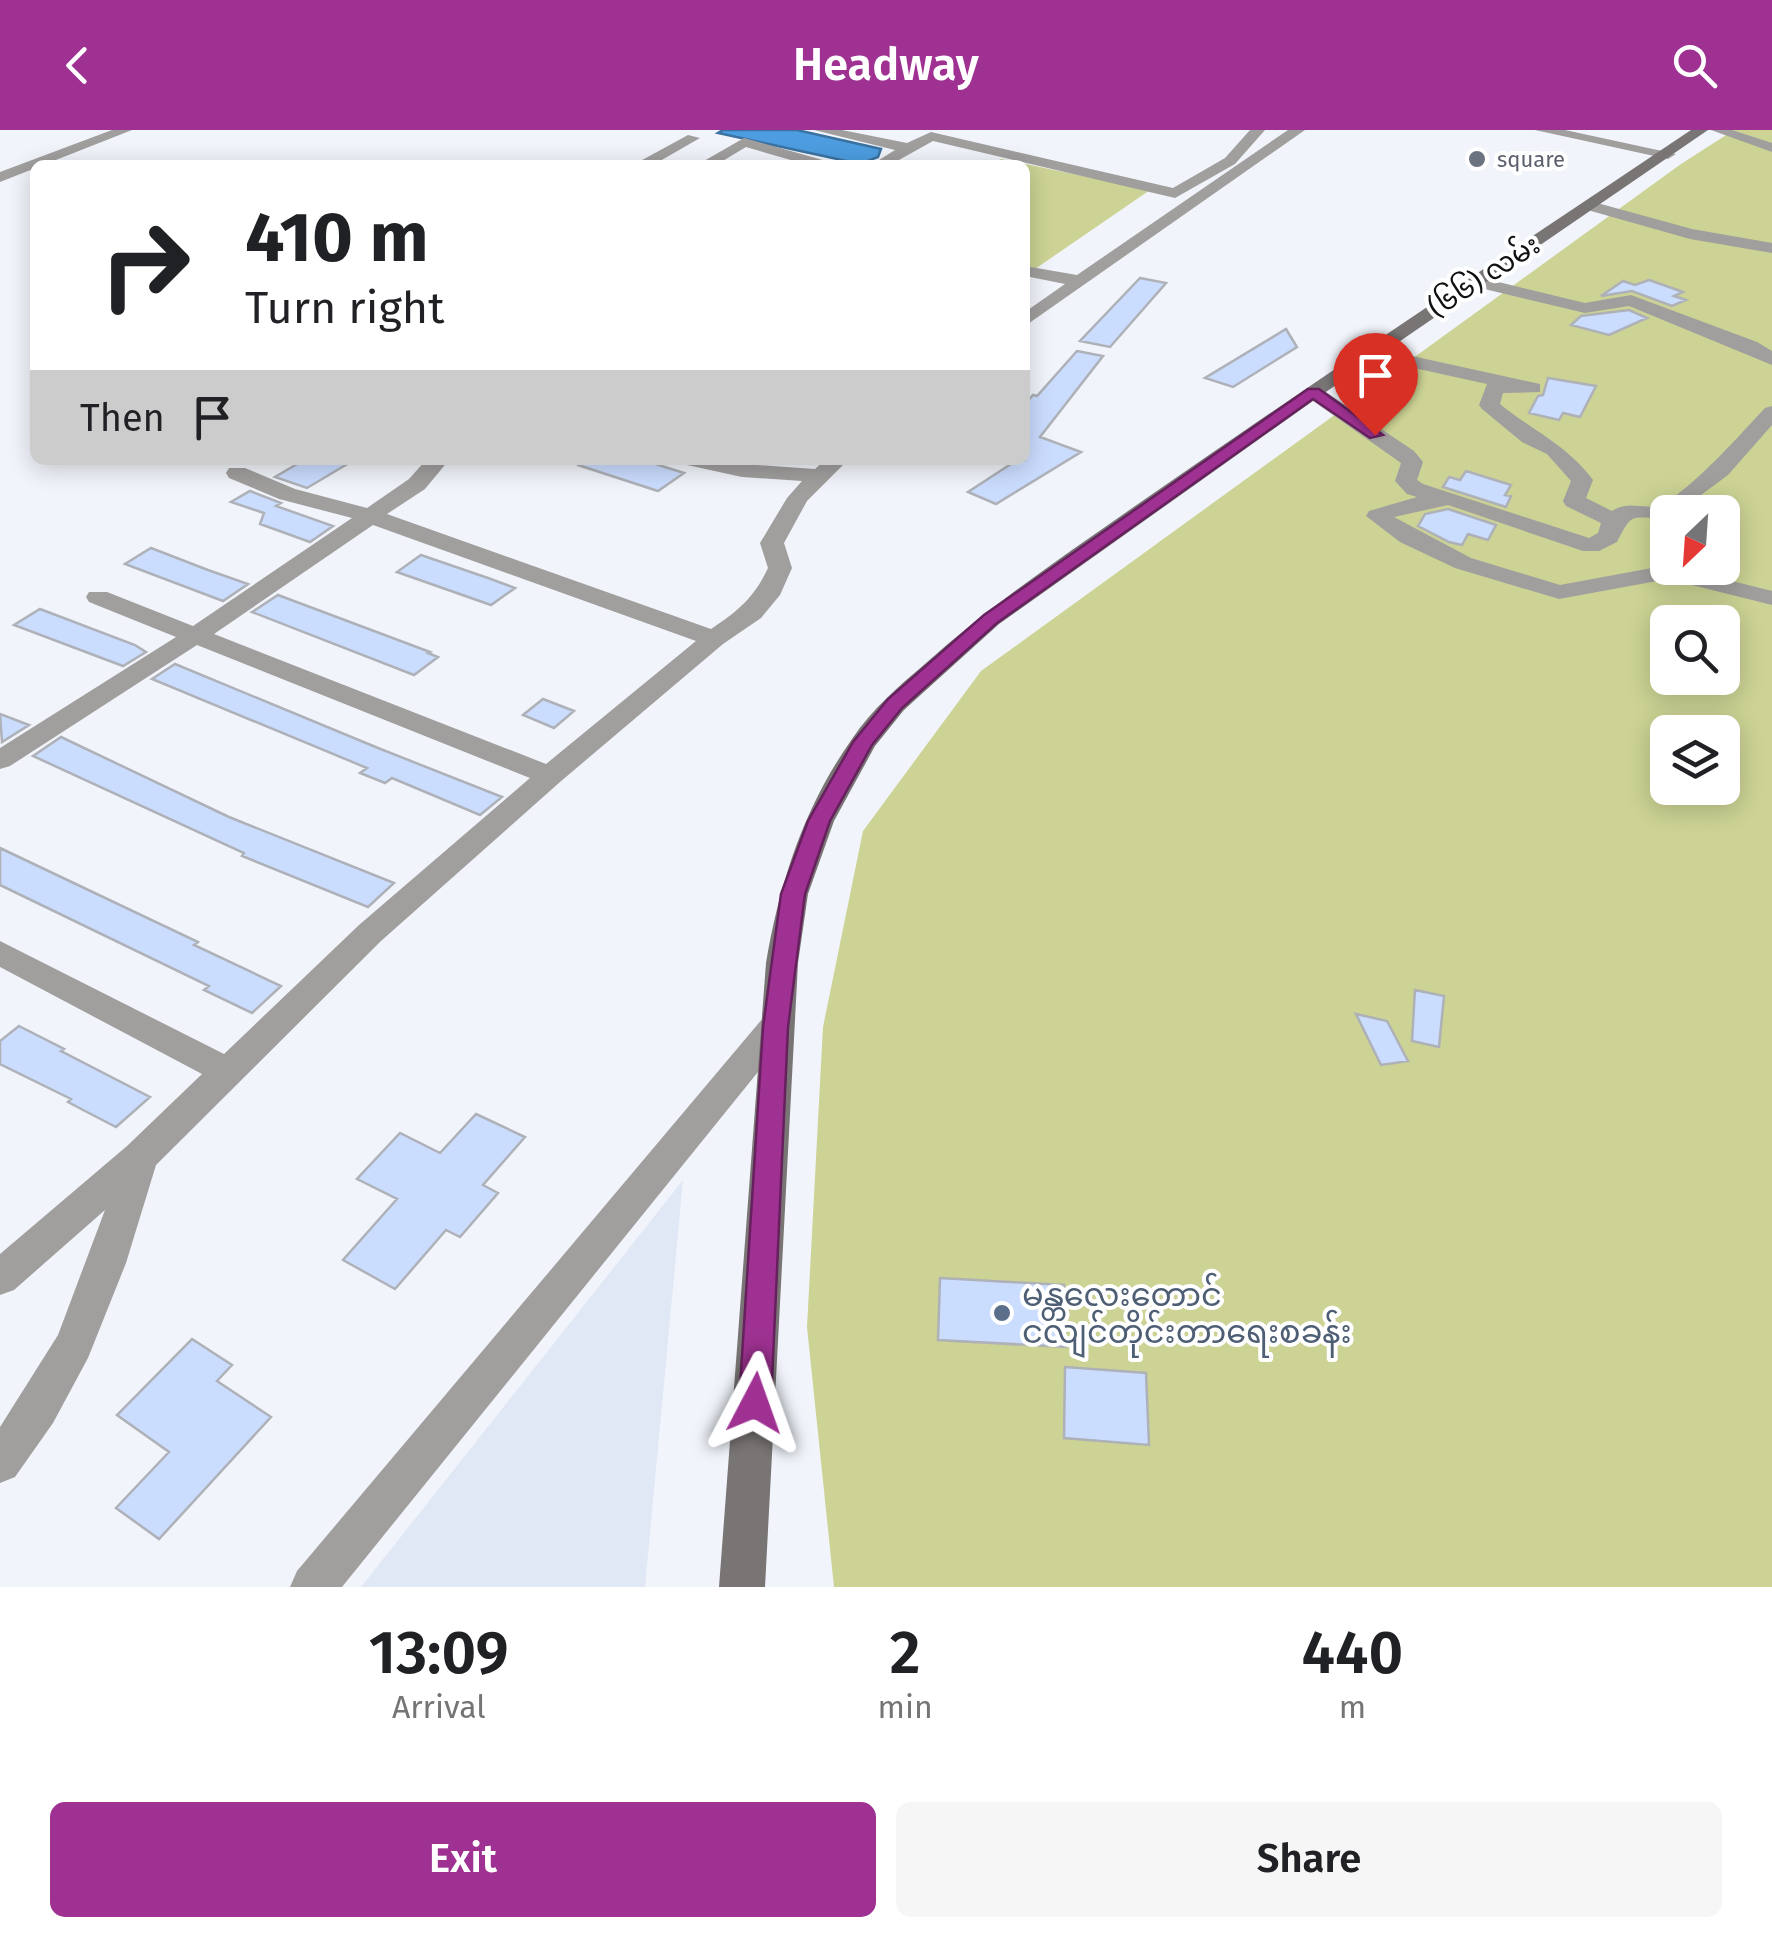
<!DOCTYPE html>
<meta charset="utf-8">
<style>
:root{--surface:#fff;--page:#f6f6f6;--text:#202124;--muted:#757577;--accent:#9e3191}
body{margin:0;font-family:"Fira Sans","Noto Sans Myanmar",sans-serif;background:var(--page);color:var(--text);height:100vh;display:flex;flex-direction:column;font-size:38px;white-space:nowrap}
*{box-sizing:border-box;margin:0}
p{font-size:32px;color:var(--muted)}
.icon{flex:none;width:55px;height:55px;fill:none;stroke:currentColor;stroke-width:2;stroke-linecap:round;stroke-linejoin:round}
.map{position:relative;height:1457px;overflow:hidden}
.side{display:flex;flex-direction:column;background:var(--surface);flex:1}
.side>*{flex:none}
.guide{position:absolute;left:30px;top:30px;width:1000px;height:305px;border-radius:15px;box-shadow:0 5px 25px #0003;background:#fff;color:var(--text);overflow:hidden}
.needle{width:65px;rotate:205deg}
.controls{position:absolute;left:1650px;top:365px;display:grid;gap:20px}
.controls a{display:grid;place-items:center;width:90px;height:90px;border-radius:15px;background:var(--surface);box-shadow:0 5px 25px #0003;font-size:50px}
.pin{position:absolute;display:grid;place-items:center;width:85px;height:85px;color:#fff;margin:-102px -42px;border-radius:50% 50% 50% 0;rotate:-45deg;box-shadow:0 0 10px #0007}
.pin .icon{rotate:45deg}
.me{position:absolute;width:110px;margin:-55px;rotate:4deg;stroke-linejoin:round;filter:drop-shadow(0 0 8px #0008)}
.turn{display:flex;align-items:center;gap:35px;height:210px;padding:0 50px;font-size:45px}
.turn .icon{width:130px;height:130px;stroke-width:2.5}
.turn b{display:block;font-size:70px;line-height:85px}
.then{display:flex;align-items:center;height:95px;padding:0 50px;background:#0003;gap:20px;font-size:38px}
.eta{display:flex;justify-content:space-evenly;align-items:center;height:170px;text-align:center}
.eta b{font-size:60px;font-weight:600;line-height:70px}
.cta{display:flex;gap:20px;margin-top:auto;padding:20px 50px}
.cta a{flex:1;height:115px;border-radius:15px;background:var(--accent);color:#fff;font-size:40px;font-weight:600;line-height:115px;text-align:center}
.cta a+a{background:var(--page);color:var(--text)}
header{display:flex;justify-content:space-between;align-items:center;height:130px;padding:0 50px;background:var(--accent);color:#fff;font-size:45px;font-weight:600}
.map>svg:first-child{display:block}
.built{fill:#e1e8f5}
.green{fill:#ccd394;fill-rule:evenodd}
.water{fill:#4d9de0;stroke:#3a73a2;stroke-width:2.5}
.building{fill:#cbddff;stroke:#aeb1b7;stroke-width:2.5}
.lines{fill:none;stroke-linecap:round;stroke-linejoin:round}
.street{fill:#a19e9e;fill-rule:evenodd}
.secondary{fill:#7a7575;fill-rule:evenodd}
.route{fill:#9e3191;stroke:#67205e;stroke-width:2.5}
.worship-dot{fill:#6b7280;stroke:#fff;stroke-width:4}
.service-dot{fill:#5c6f8a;stroke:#fff;stroke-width:4}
.labels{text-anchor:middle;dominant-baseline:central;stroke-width:8;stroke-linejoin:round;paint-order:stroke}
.far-worship-label{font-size:22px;fill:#5b616d;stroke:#fff;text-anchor:start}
.street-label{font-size:28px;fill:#0f1012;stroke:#fff}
.near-service-label{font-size:32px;fill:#4e5e75;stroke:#fff;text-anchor:start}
</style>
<header><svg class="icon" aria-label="back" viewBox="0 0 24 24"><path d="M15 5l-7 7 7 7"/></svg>Headway<svg class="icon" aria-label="search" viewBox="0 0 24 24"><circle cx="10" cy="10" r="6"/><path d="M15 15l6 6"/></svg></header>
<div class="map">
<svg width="1772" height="1457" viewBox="0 0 1772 1457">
<rect width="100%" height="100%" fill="#f1f5fb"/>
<!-- built -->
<path class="built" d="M683 1050 645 1457H361Z"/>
<!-- green -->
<path class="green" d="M1734 0H1772V1457H834L807 1197 823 897 863 701 981 541 1681 34ZM1668 382H1722V438H1668ZM1668 492H1722V548H1668ZM1668 602H1722V658H1668Z
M1001 29 1150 60 1035 139 1025 138V35H991Z"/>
<!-- water -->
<path class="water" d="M723 0H797L881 19 878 27 860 34 718 3Z"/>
<!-- building -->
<path class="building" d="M1140 148 1166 153 1110 217 1080 211Z
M1649 150 1683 162 1674 166 1686 170 1672 176 1632 161 1601 166 1623 151 1635 155Z
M1629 180 1647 188 1609 205 1571 195 1581 186Z
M1286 199 1297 217 1233 257 1205 248Z
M1077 221 1103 226 1040 307 1081 322 996 374 968 362 1017 330H1025V274L1033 265 1037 266Z
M1548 248 1596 256 1580 287 1563 283 1559 290 1529 283 1538 266 1543 265Z
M304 330H354L307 358 275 347Z
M578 330H643L684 343 658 361 578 335Z
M1466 341 1511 355 1505 365 1511 366 1506 377 1443 357 1449 347 1460 350Z
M250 361 281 373 276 376 333 396 310 412 260 394 264 383 231 372Z
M1448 379 1496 395 1488 410 1468 404 1462 415 1449 412 1418 396 1425 384Z
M151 418 208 440 248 454 223 471 125 434Z
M421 425 488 448 515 458 491 475 397 442Z
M278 465 430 522 428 523 438 527 414 545 252 482Z
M40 479 135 515 146 522 123 536 14 495Z
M175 534 378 618 502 667 480 685 392 648 385 653 360 643 367 638 152 549Z
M543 569 574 581 554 598 523 585Z
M0 584 29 595 2 612Z
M61 607 229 687 394 753 368 777 242 726 244 723 33 626Z
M0 718 198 812 194 815 281 856 252 883 204 860 209 856 0 755Z
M1415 860 1444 866 1439 917 1412 911Z
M1356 884 1387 891 1408 931 1381 935Z
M19 896 64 919 61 921 150 967 116 997 85 981 68 972 71 969 0 934V911Z
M476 984 525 1007 483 1055 498 1063 460 1107 446 1100 395 1159 343 1130 397 1069 357 1049 400 1003 440 1023Z
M940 1148 1064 1155 1066 1217 938 1210Z
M192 1209 232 1235 217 1251 271 1287 159 1409 116 1378 169 1322 117 1285Z
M1065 1237 1146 1243 1149 1315 1064 1308Z"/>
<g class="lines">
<!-- street -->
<path class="street" d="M112 0H132L0 52V42Z
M814 0H842L907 13 931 2 1173 58 1225 28 1250 0H1265L1235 34 1175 68 933 11 890 35H871L895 20Z
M1288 0H1305L1025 196V182L1065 154 1025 146V136L1077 145Z
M1535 0H1565L1676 24 1668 29Z
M1711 0H1732L1772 13V22Z
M688 5 700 8 653 35H633Z
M744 8 830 32 833 35H808L746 17 716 35H697Z
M1590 71 1692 99 1772 113V123L1690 109 1584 79 1582 76Z
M1478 147 1585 173 1631 165 1757 212 1772 221V235L1629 176 1585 183 1472 156V148Z
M1371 217 1540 254V262L1503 263 1500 274C1533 301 1567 315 1593 350L1586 368 1612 381C1629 370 1641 380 1658 375 1686 367 1744 300 1765 278L1772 276V295L1728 345 1678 382H1668V388C1632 390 1634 378 1617 412L1599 421H1583L1448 375 1394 387 1471 428 1560 455 1668 435 1772 461V475L1668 449 1559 469 1455 438 1400 412 1366 386 1369 381 1417 367 1407 364 1395 351 1401 333 1306 266V258H1320L1414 321 1423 332 1417 350 1423 354 1589 408 1598 403 1601 393 1566 376 1563 371 1571 351 1547 324 1522 312 1482 279 1479 275 1487 254 1364 227V219Z
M426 330H449L425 359 387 384 711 499C738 481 754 468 768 438L760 413 787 368 802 351 742 347 687 335 684 330 815 339 825 330H848L807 371 784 413 792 438 780 465 761 488 723 514 560 652 381 811 156 1035 126 1133 88 1228 53 1293 15 1347 0 1353V1297L58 1205 105 1080 14 1160 0 1165V1124L127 1016 202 944 0 837V811L224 924 359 795 530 648 197 515 10 636 0 639V618L176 507 89 472 86 467 89 462H107L193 496 352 388 279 369 229 348 226 343 229 338H245L295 359 367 378 409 349ZM373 395 696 511 546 634 214 504Z
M775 884 787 888 792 897 787 906 342 1457H290L297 1441 763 888Z"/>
<!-- secondary -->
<path class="secondary" d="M1691 0H1708L1320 266 999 494 904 580 875 616 834 691 808 764 798 833 765 1457H719L766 833C780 751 804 677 852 609 872 579 899 556 926 533 992 474 1065 425 1138 374 1321 247 1506 124 1691 0Z"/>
</g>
<!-- route -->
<path class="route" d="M1308 259H1319L1383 305 1370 308 1313 269 997 493 902 578 872 615 830 691 805 764 788 897 771 1273 766 1283 755 1288 744 1283 739 1273 763 897 781 764 808 691 853 612 888 569 984 485Z"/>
<!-- markers -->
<circle class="worship-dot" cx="1477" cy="29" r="10"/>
<circle class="service-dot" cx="1002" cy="1183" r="10"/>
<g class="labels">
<!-- far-worship labels -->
<g class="far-worship-label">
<text x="1497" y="29">square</text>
</g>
<!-- street labels -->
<g class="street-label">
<text transform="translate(1484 146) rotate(-33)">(၆၆) လမ်း</text>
</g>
<!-- near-service labels -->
<g class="near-service-label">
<text x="1022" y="1165">မန္တလေးတောင်<tspan x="1022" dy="37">ငလျင်တိုင်းတာရေးစခန်း</tspan></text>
</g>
</g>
</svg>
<div class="controls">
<a><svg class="needle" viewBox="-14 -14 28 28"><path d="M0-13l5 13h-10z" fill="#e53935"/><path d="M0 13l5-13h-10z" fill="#757577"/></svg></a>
<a><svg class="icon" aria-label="search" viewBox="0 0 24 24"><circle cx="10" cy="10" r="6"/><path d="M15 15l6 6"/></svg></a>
<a><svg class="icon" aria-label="layers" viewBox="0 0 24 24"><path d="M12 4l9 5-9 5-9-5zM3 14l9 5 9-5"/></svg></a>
</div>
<div class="pin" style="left:1375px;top:305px;background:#d93025"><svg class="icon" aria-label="arrive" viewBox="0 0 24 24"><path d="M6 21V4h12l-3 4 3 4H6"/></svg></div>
<svg class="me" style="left:755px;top:1273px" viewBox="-20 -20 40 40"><path d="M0-17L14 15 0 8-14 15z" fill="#9e3191" stroke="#fff" stroke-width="4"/></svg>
<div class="guide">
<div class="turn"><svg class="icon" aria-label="right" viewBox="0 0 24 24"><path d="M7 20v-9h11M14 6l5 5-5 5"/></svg><div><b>410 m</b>Turn right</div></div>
<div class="then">Then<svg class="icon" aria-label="arrive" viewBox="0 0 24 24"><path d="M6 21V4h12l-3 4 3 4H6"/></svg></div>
</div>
</div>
<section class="side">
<div class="eta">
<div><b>13:09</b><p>Arrival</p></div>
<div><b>2</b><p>min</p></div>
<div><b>440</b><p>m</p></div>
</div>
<div class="cta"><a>Exit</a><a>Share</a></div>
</section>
